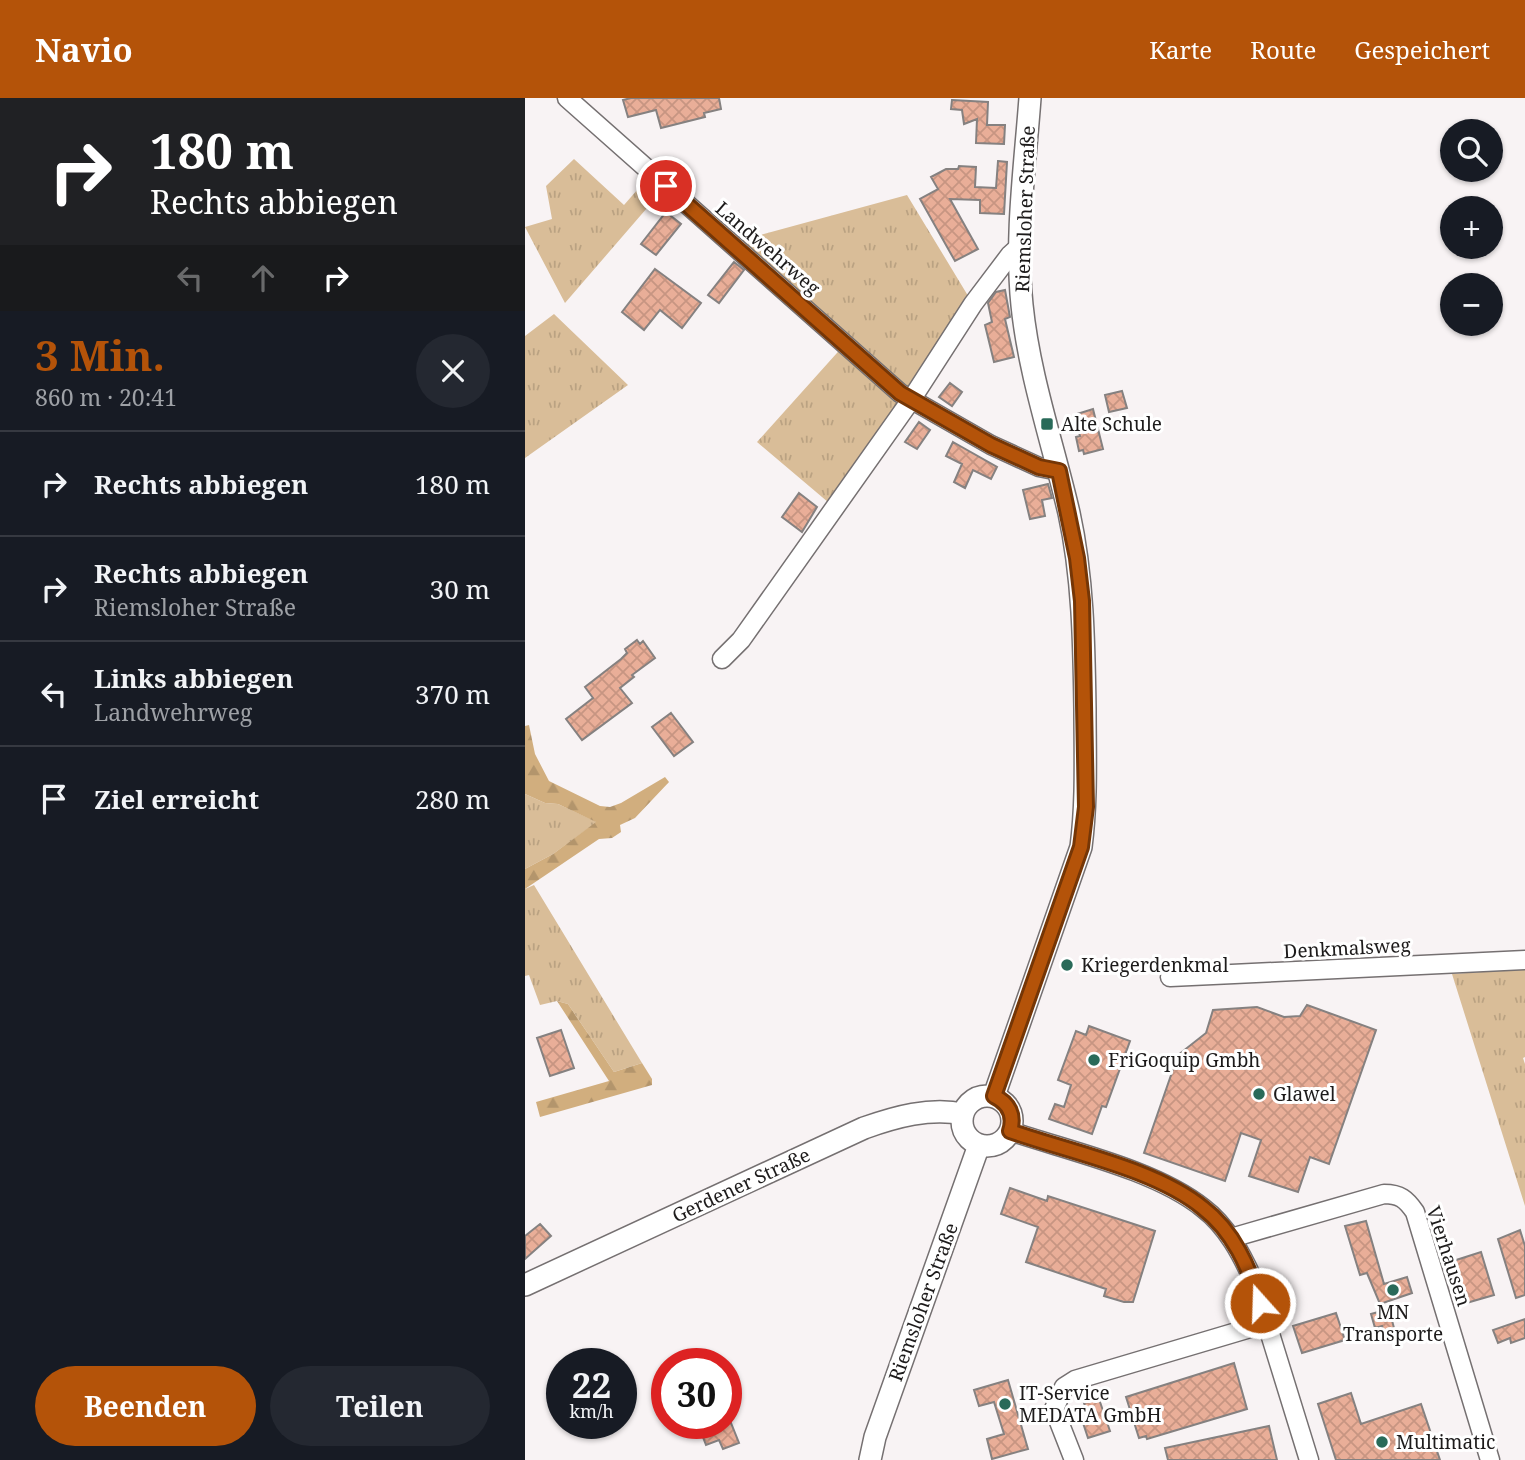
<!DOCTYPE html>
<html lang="de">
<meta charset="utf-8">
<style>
:root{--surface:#171b24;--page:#242831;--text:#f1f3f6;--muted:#9ea1a6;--line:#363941;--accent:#b45309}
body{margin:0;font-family:"Noto Serif",serif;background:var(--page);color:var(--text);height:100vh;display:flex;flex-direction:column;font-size:26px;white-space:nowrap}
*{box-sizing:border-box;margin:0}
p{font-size:23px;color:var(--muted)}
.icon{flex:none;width:38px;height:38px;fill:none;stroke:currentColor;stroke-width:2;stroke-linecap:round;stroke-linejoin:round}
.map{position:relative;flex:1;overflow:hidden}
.details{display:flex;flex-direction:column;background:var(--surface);width:525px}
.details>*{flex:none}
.guide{background:#202124;color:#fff;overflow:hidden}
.controls{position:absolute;left:915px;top:21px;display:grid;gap:14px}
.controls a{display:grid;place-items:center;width:63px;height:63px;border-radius:50%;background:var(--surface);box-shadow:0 2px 5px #0004;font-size:35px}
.speed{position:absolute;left:21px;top:1250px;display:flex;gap:14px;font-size:35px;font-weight:700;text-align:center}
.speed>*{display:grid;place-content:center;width:91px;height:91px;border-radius:50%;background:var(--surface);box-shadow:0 2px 5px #0004;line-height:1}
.speed small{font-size:18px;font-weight:400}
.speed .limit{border:10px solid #d22;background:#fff;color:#111}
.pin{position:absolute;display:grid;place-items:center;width:60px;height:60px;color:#fff;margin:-30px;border:4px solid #fff;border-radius:50%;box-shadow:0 2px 7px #0007}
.me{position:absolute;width:77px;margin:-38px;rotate:340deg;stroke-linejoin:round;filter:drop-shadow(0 0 5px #0008)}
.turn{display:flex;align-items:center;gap:24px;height:147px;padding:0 35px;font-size:32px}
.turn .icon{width:91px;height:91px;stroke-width:2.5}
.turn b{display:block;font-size:49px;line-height:60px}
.lanes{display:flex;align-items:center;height:66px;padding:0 35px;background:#0003;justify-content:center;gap:35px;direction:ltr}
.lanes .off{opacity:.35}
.round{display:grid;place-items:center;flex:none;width:74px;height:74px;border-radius:37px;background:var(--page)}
.headline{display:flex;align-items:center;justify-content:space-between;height:119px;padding:0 35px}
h1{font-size:42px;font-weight:700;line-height:52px;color:var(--accent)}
.cta{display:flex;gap:14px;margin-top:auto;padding:14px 35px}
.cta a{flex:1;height:80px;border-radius:42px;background:var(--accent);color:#fff;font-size:28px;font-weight:700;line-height:80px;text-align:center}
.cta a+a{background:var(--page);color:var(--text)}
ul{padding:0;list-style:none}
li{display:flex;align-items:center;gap:21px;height:105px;padding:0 35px;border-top:2px solid var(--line)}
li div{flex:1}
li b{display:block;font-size:26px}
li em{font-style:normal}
header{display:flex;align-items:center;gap:42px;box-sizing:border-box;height:98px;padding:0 35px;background:var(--accent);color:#fff}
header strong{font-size:33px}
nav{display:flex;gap:38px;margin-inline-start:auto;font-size:24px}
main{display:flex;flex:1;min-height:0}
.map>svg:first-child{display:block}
.grass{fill:url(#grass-tufts)}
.forest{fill:url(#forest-firs)}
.building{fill:url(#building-cross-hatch);stroke:#858180;stroke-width:2}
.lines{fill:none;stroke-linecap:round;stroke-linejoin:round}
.minor-casing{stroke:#757071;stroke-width:21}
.major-casing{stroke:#757071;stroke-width:24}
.minor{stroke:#fff;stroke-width:18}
.major{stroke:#fff;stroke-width:21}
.route-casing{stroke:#753606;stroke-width:18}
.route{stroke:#b45309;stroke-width:12}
.poi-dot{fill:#296a59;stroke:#fff;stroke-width:2.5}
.labels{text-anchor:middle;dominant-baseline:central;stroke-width:6;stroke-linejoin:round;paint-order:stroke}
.street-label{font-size:19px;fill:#1d1b1b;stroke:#fff}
.poi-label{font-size:19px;fill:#1d1b1b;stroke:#fff;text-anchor:start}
</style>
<header>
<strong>Navio</strong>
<nav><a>Karte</a><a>Route</a><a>Gespeichert</a></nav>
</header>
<main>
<section class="details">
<div class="guide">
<div class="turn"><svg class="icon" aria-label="right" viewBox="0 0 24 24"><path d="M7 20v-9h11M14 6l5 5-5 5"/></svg><div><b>180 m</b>Rechts abbiegen</div></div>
<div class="lanes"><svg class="icon off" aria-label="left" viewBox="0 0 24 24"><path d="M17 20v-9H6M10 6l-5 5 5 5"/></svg><svg class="icon off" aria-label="ahead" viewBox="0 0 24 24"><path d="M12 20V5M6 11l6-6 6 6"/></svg><svg class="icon" aria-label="right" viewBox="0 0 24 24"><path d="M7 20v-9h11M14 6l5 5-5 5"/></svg></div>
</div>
<div class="headline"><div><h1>3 Min.</h1><p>860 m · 20:41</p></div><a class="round"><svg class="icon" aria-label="close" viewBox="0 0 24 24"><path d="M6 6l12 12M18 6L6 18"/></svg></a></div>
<ul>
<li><svg class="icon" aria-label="right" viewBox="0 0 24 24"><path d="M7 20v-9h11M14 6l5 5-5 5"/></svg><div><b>Rechts abbiegen</b></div><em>180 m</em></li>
<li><svg class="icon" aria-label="right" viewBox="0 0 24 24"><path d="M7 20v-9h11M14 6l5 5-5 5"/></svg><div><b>Rechts abbiegen</b><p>Riemsloher Straße</p></div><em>30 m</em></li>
<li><svg class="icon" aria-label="left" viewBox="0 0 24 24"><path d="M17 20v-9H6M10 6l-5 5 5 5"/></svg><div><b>Links abbiegen</b><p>Landwehrweg</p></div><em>370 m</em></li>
<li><svg class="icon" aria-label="arrive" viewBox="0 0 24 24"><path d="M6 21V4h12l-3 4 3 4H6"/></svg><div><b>Ziel erreicht</b></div><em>280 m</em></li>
</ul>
<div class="cta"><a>Beenden</a><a>Teilen</a></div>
</section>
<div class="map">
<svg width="1000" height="1362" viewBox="0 0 1000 1362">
<defs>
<pattern id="grass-tufts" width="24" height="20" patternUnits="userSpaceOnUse" patternTransform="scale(1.75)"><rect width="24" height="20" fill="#d9bd98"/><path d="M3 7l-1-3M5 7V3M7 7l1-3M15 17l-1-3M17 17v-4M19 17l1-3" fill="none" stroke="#baa282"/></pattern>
<pattern id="forest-firs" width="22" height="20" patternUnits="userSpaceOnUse" patternTransform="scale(1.75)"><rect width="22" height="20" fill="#d1ae7e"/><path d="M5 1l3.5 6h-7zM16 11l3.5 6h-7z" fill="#b3956c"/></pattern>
<pattern id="building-cross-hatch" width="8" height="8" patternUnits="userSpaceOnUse" patternTransform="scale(1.75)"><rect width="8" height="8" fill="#e9ae98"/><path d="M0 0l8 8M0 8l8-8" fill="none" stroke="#c79582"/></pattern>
</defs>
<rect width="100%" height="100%" fill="#f8f3f4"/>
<!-- grass -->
<path class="grass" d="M49 61 99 107 127 75 141 88 40 205 0 129 27 121 21 88Z
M382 97 448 206 310 410 232 344 320 246 206 145Z
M29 216 103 287 0 360V238Z
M0 696 20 705 33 706 72 724 28 756 0 771Z
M9 787 117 965 89 974 43 906 32 903 15 907 4 877 0 878V791Z
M1000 871V959L998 960 1000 966V1108L927 876Z"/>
<!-- forest -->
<path class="forest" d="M4 627 10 656 24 683 75 708 85 709 96 705 140 679 144 684 110 720 95 727 96 734 87 740 74 741 0 791V771L28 756 71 724 33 706 20 705 0 696V628Z
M32 903 43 906 89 974 117 965 127 981V987L15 1019 11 1004 84 983Z"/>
<!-- building -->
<path class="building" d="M106 0H194L196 11 179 15 180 19 136 30 131 12 103 19 98 2Z
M427 2 463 4 462 27H480L479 46 451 45 452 21 439 26 437 12 426 11Z
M473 63 482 64 479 116 455 115V102L425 101 453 151 430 163 395 101 413 91 406 79 421 71H433L434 68 451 69 450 89 471 90Z
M141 114 156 126 131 157 116 146Z
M209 164 219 172 194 205 183 197Z
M130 171 176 205 157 230 135 212 119 232 97 214Z
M480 192 485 219 480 221 489 259 469 264 460 227 467 224 463 205 471 194Z
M425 285 437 294 427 308 414 299Z
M597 293 602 310 584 314 580 297Z
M568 311 578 351 559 356 558 352 554 353 551 339 555 338 549 317Z
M394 324 405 332 392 351 380 344Z
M428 344 472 369 466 381 448 372 440 390 429 384 437 366 421 358Z
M523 386 527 400 517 402 520 418 505 421 498 392Z
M274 395 292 409 277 434 257 419Z
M112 542 115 546 118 543 130 560 107 577 109 579 95 590 107 605 57 642 41 621 68 600 60 589 96 561 102 555 100 551Z
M146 615 168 644 149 658 127 629Z
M782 907 851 932 804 1066 785 1059 773 1094 724 1078 736 1042 716 1035 700 1083 619 1055 653 957 681 935 688 912 732 909 759 919 775 918Z
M564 928 605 943 581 1009 577 1008 567 1036 524 1021 530 1006 539 1009 546 987 533 982 551 933 561 937Z
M36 932 49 970 25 978 12 940Z
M485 1090 522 1103 523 1098 630 1133 608 1204H599L579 1198 581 1191 501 1164 513 1129 476 1116Z
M841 1123 859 1186 882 1179 887 1195 855 1206 842 1175 835 1177 820 1128Z
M15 1126 26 1138 0 1161V1138Z
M995 1132 1000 1148V1197L991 1200 973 1141Z
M956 1154 969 1197 938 1206 925 1164Z
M864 1211 869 1230 858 1233 857 1228 850 1230 846 1216Z
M811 1215 820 1242 777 1255 768 1228Z
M1000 1221V1240L986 1245 985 1240 973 1245 968 1232Z
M709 1265 722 1311 622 1341 621 1338 614 1340 601 1299Z
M483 1282 503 1351 467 1361 462 1341 479 1336 469 1304 454 1308 449 1292Z
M826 1295 836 1326 896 1306 915 1362H811L793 1306Z
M574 1301 585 1333 563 1340 557 1322 564 1320 559 1305Z
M188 1325H206L214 1345 198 1351 194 1342 181 1347 176 1334 190 1328Z
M744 1328 752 1362H643L640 1350Z"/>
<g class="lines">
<!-- minor casing -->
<g class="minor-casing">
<path id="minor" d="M42 0 375 295 466 347 514 369 534 373
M197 561 216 542 386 302 448 206 485 157 495 148
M645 879 1000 862
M485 1033C544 1053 631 1072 678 1110 702 1128 717 1157 729 1184L784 1362
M706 1140 859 1096C875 1096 881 1101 890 1114L965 1362
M549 1362 529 1311 539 1289 550 1282 742 1225"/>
</g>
<!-- major casing -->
<g class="major-casing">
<path id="major" d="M437 1023a25 25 0 1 1 50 0a25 25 0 1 1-50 0Z
M469 998 556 749C562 703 560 657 560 611 559 545 558 479 544 415 528 346 504 277 497 207 490 139 500 68 505 0
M0 1187 339 1030C370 1019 405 1009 438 1016
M345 1362 350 1339 454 1047"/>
</g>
<!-- minor -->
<use href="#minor" class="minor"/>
<!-- major -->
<use href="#major" class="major"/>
</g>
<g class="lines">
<!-- route casing -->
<g class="route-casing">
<path id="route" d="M141 88 375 295 466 347 514 369 534 373 552 460 557 503 561 709 556 749 469 998C484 1005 490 1017 485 1033 544 1054 631 1071 678 1110 708 1133 724 1169 735 1205"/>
</g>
<!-- route -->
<use href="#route" class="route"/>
</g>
<!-- markers -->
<g class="poi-dot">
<rect x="515" y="319" width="14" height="14" rx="3.5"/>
<circle cx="542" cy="867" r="7"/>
<circle cx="569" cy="962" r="7"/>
<circle cx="734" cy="996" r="7"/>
<circle cx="868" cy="1192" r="7"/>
<circle cx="480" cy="1306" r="7"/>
<circle cx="857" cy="1344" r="7"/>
</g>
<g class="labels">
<!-- street labels -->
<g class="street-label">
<text transform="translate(500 111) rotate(-88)">Riemsloher Straße</text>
<text transform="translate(243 150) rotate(41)">Landwehrweg</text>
<text transform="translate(822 850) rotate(-3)">Denkmalsweg</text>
<text transform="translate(216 1087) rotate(-25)">Gerdener Straße</text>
<text transform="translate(924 1158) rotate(72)">Vierhausen</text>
<text transform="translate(398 1204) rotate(-70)">Riemsloher Straße</text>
</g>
<!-- poi labels -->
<g class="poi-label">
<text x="536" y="326">Alte Schule</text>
<text x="556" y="867">Kriegerdenkmal</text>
<text x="583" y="962">FriGoquip Gmbh</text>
<text x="748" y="996">Glawel</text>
<text x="868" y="1214" text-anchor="middle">MN<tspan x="868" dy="22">Transporte</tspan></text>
<text x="494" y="1295">IT-Service<tspan x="494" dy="22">MEDATA GmbH</tspan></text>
<text x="871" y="1344">Multimatic</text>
</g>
</g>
</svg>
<div class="controls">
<a><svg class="icon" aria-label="search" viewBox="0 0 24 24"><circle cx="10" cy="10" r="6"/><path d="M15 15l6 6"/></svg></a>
<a>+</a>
<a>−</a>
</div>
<div class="speed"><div>22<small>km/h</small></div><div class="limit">30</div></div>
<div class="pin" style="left:141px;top:88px;background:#d93025"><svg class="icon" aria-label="arrive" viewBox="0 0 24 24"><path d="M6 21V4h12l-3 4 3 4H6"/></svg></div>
<svg class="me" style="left:735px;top:1205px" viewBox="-20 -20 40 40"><circle r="17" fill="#b45309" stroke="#fff" stroke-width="3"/><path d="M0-11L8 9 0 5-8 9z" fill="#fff"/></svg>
</div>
</main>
